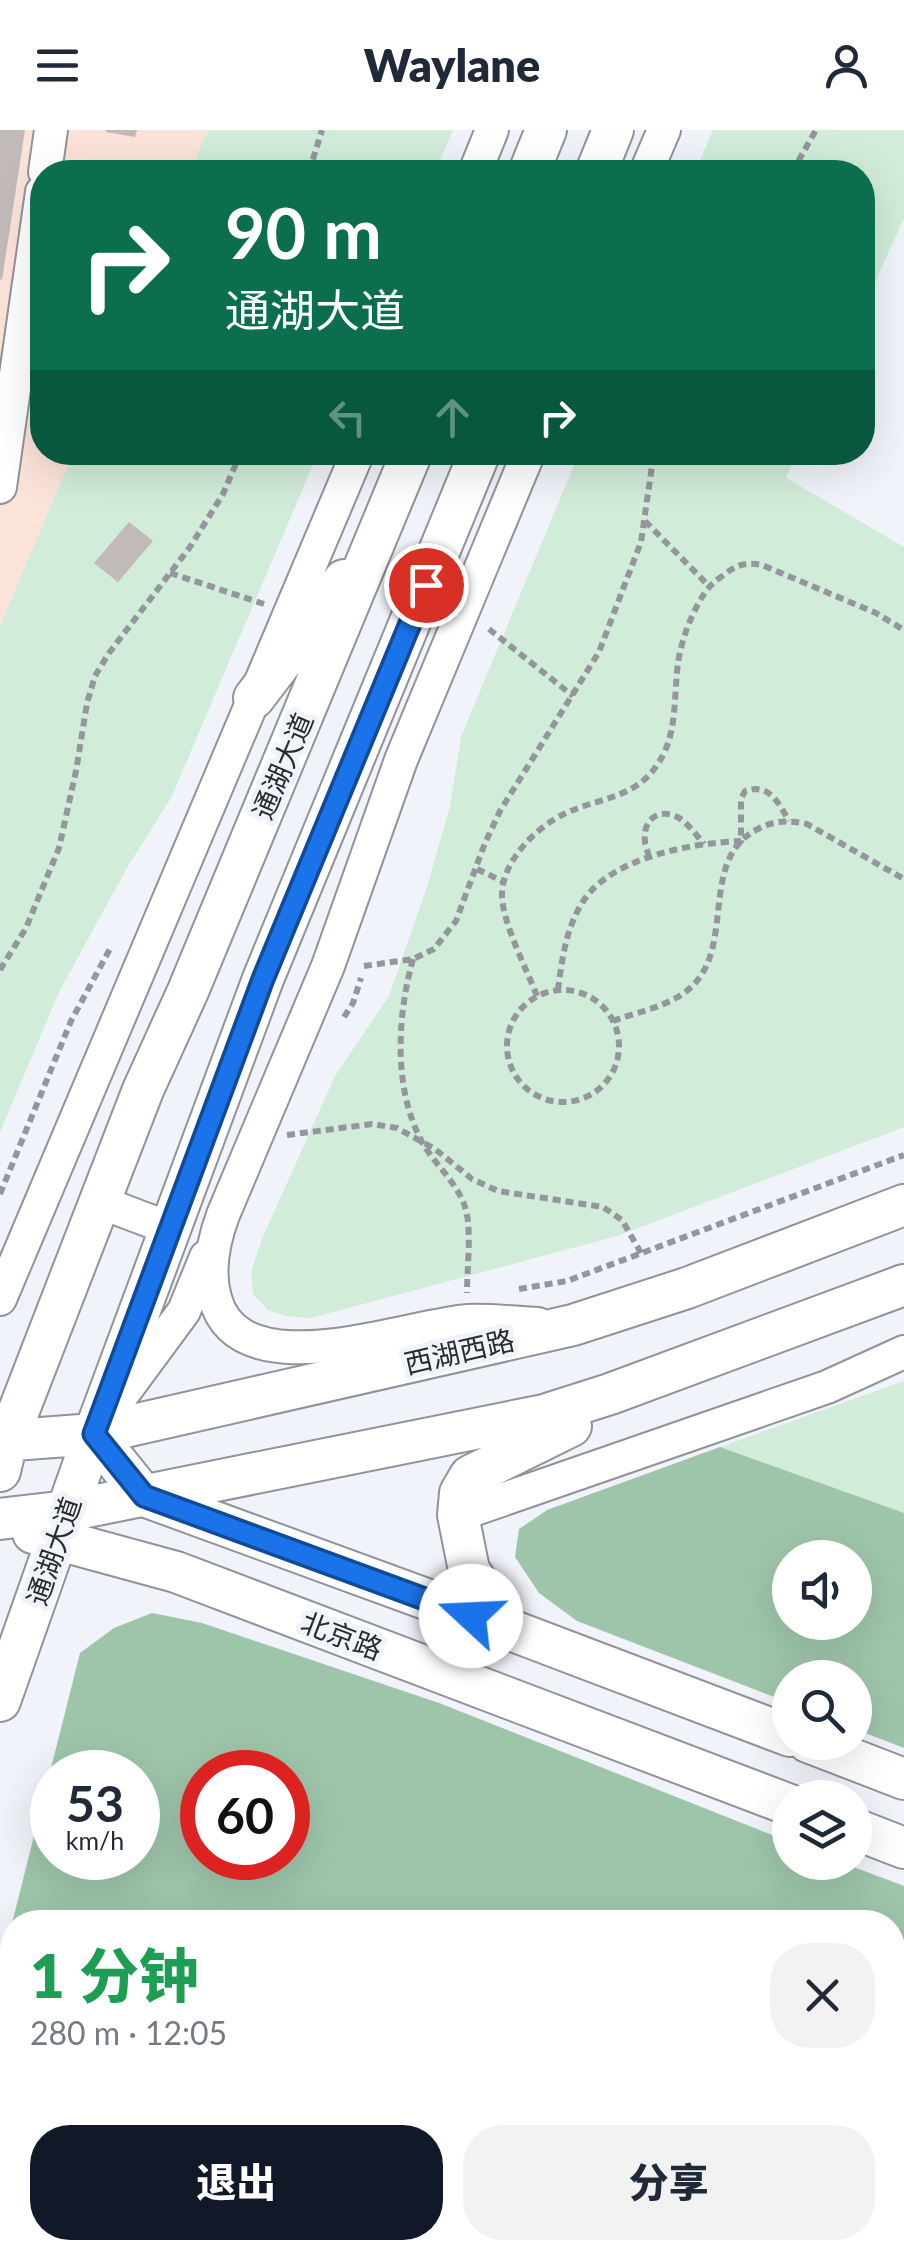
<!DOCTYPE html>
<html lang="zh">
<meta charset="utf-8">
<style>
:root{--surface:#fff;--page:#f2f2f3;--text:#1f2937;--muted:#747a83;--accent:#111827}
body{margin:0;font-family:Lato,"Noto Sans SC",sans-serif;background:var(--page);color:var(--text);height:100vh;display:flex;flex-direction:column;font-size:38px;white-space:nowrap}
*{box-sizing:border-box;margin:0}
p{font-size:32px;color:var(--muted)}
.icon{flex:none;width:55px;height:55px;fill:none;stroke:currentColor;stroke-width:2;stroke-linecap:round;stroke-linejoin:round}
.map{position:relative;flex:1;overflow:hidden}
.panel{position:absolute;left:0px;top:1780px;width:905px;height:350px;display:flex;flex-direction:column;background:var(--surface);border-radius:40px 40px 0 0;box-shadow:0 10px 40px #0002}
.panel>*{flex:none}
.top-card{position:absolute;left:30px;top:30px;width:845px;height:305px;border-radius:40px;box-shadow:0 10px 40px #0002;background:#0b6e4f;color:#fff;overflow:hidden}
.controls{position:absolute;left:772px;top:1410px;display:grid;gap:20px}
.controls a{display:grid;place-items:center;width:100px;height:100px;border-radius:50%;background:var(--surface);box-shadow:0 10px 40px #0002;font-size:50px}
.speed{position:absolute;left:30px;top:1620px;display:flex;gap:20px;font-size:50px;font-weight:700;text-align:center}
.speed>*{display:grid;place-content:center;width:130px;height:130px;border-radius:50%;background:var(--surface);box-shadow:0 10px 40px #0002;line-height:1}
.speed small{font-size:25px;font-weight:400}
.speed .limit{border:15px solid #d22;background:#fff;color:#111}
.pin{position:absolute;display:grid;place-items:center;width:85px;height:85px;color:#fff;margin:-42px;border:5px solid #fff;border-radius:50%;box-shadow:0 2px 10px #0007}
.me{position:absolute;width:110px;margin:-55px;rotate:290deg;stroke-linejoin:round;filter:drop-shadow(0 0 8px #0008)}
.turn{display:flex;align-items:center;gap:35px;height:210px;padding:0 30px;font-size:45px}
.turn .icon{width:130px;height:130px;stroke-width:2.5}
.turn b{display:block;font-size:70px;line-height:85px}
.lanes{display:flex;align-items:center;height:95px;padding:0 30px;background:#0003;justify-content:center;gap:50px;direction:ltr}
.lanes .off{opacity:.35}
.round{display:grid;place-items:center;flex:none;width:105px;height:105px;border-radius:40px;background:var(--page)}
.headline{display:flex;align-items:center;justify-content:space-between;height:170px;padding:0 30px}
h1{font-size:60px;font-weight:800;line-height:75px;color:#1e9e55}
.button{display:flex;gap:20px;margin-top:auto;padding:20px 30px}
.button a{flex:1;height:115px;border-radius:40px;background:var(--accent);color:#fff;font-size:40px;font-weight:800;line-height:115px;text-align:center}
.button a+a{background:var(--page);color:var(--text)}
header{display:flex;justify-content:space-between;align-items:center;height:130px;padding:0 30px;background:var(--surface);font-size:45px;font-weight:800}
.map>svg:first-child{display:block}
.industrial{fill:#fce3da}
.green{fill:#d1ecd9}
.forest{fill:#9ec5aa;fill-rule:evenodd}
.water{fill:#aacaea}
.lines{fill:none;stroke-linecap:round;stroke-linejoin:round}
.river{stroke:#aacaea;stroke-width:58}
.building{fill:#c1bab8}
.minor-casing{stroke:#909398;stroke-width:36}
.major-casing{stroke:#909398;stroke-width:44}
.path{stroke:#93969a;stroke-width:6;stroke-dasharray:8 5;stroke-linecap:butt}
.minor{stroke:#fff;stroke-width:32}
.major{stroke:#fff;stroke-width:40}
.route-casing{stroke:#114b97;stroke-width:25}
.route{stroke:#1a73e8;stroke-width:18}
.labels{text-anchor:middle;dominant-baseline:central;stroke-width:10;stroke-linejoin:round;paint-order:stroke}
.street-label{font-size:28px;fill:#292b2d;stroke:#f0f3f9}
</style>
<header><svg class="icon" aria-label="menu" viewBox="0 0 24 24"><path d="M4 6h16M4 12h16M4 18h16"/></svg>Waylane<svg class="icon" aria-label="person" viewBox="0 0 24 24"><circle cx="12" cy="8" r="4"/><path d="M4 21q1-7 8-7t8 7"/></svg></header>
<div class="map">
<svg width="904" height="2130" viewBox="0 0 904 2130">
<rect width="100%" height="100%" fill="#f0f3f9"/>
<!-- industrial -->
<path class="industrial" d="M0 0H208L190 42H42V322L73 323 0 496Z
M893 2072 904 2077V2130H81L84 2118H892Z"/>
<!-- green -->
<path class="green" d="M208 0H453L435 42H190Z
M713 0H904V88L863 179 862 42H695Z
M73 323H318L171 668 128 736 59 862 0 1002V496Z
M579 323H797L786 348 904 417V997L617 1106 311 1188 286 1186 268 1180 253 1164 251 1142 262 1109 335 946 389 866 427 757 450 676 461 607Z
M904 1251V1383L720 1317Z"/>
<!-- forest -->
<path class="forest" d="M720 1317 904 1383V1618L855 1599V1548H790V1573L577 1491 539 1463 515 1427 519 1399 547 1380ZM790 1428H855V1492H790Z
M152 1483 202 1493 439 1573 790 1712V1732L843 1733 904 1756V2077L892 2072V1792H12V2118H84L81 2130H0V1841L80 1523 114 1498ZM52 1642H138V1728H52ZM202 1642H288V1728H202Z"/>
<!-- water -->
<path class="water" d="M244 2118H353L355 2129 244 2130Z"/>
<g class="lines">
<!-- river -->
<path class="river" d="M892 1879 904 1884"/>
</g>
<!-- building -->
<path class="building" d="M0 0H25L2 150 0 149Z
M106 0H137L135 7 106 2Z
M129 392 153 411 118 452 94 433Z
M489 2118H566L563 2130H486Z
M824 2118H869L904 2125V2130H821Z"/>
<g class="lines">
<!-- minor casing -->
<g class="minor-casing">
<path id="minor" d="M45 42 51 0
M475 42 492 0
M646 42 664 0
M529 322 401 630 328 836 223 1085C213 1112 207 1140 215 1168 239 1260 404 1196 468 1191 491 1190 515 1193 538 1194
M0 357 42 62
M100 1072 171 1099
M0 1169 358 322
M111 1280 184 1181 206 1127
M458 1385 827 1257 904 1222
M800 2118 801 2130
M161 2130 163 2118
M456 2130 459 2118"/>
</g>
<!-- major casing -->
<g class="major-casing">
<path id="major" d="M529 42 546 0
M596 42 613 0
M254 568 344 450
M94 1304 144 1366 508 1499 790 1606
M0 1311 94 1304 573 1195 687 1158 904 1075
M0 1341 7 1311 143 960 188 861 412 322
M0 1389 67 1381 544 1285 610 1264 904 1155
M33 1403 176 1442 790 1675
M508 1499 469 1440 458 1385 460 1363 470 1346 571 1296
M0 1571 94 1304 263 849 480 322
M808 1612 904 1649
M855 1699 904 1718"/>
</g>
<!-- path -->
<path class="path" d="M309 42 322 0
M792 42 816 0
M645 391 708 455
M170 443 264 474
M489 499 573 566
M649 727C648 721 645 716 645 711 642 687 663 676 682 690 690 696 697 706 704 714
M477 739 504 752
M413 829C397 887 393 958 422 1012 436 1037 462 1056 467 1085 471 1106 467 1141 467 1163
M364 836 413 829 434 819 456 791 485 713 500 681 599 522 641 412 654 322
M0 840 26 798 59 718 76 641 87 573 95 546 109 523 190 417 223 364 241 322
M558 860C562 829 566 797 584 770 613 727 692 713 741 711V669L745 661C769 653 778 672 789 691
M507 916a56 56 0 1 1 112 0a56 56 0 1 1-112 0Z
M537 866C527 840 502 792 502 765 502 732 535 698 564 684 604 665 641 670 664 623 677 596 674 563 678 533 681 513 688 493 697 476 704 463 709 455 721 447 735 436 744 431 762 435L876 483 904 500
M344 887 353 873 361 848
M613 891C640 881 677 875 696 852 733 810 701 729 756 700 774 690 788 690 807 694L904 749
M287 1005 372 994 397 998 435 1019 472 1049 498 1061 603 1077 622 1090 641 1123
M0 1064 71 891 111 817
M519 1159 567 1151 904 1025
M892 2085 904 2090
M682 2130 685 2118"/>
<!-- minor -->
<use href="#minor" class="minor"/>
<!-- major -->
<use href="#major" class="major"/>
</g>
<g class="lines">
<!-- route casing -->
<g class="route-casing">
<path id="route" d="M426 455 263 849 94 1304 144 1366 471 1486"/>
</g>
<!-- route -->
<use href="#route" class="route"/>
</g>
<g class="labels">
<!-- street labels -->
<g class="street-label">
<text transform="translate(282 636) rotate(-67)">通湖大道</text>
<text transform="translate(459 1221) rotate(-13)">西湖西路</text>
<text transform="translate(53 1421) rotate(-71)">通湖大道</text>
<text transform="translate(342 1505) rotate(21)">北京路</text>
</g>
</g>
</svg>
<div class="controls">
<a><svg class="icon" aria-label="sound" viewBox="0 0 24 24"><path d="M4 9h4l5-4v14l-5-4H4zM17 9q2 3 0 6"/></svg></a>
<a><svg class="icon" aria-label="search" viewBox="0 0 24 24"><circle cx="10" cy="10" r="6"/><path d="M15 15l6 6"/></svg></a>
<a><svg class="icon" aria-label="layers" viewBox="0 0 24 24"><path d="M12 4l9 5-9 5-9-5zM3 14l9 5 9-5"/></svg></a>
</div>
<div class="speed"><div>53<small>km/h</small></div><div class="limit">60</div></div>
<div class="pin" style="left:426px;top:455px;background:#d93025"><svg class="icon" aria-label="arrive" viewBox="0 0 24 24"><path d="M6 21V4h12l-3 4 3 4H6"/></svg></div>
<svg class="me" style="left:471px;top:1486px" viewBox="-20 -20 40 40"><circle r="19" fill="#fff"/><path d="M0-13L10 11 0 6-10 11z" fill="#1a73e8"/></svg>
<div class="top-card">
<div class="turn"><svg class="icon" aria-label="right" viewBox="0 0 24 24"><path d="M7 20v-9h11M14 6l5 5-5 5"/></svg><div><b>90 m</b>通湖大道</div></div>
<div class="lanes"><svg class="icon off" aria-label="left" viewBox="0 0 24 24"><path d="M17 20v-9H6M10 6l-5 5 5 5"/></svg><svg class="icon off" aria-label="ahead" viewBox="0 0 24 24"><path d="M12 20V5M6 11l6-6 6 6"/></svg><svg class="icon" aria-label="right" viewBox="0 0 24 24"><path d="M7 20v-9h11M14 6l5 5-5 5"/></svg></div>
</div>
<section class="panel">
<div class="headline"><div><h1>1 分钟</h1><p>280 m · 12:05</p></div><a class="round"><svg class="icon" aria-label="close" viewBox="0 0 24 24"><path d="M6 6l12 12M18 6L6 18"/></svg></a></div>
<div class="button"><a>退出</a><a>分享</a></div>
</section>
</div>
